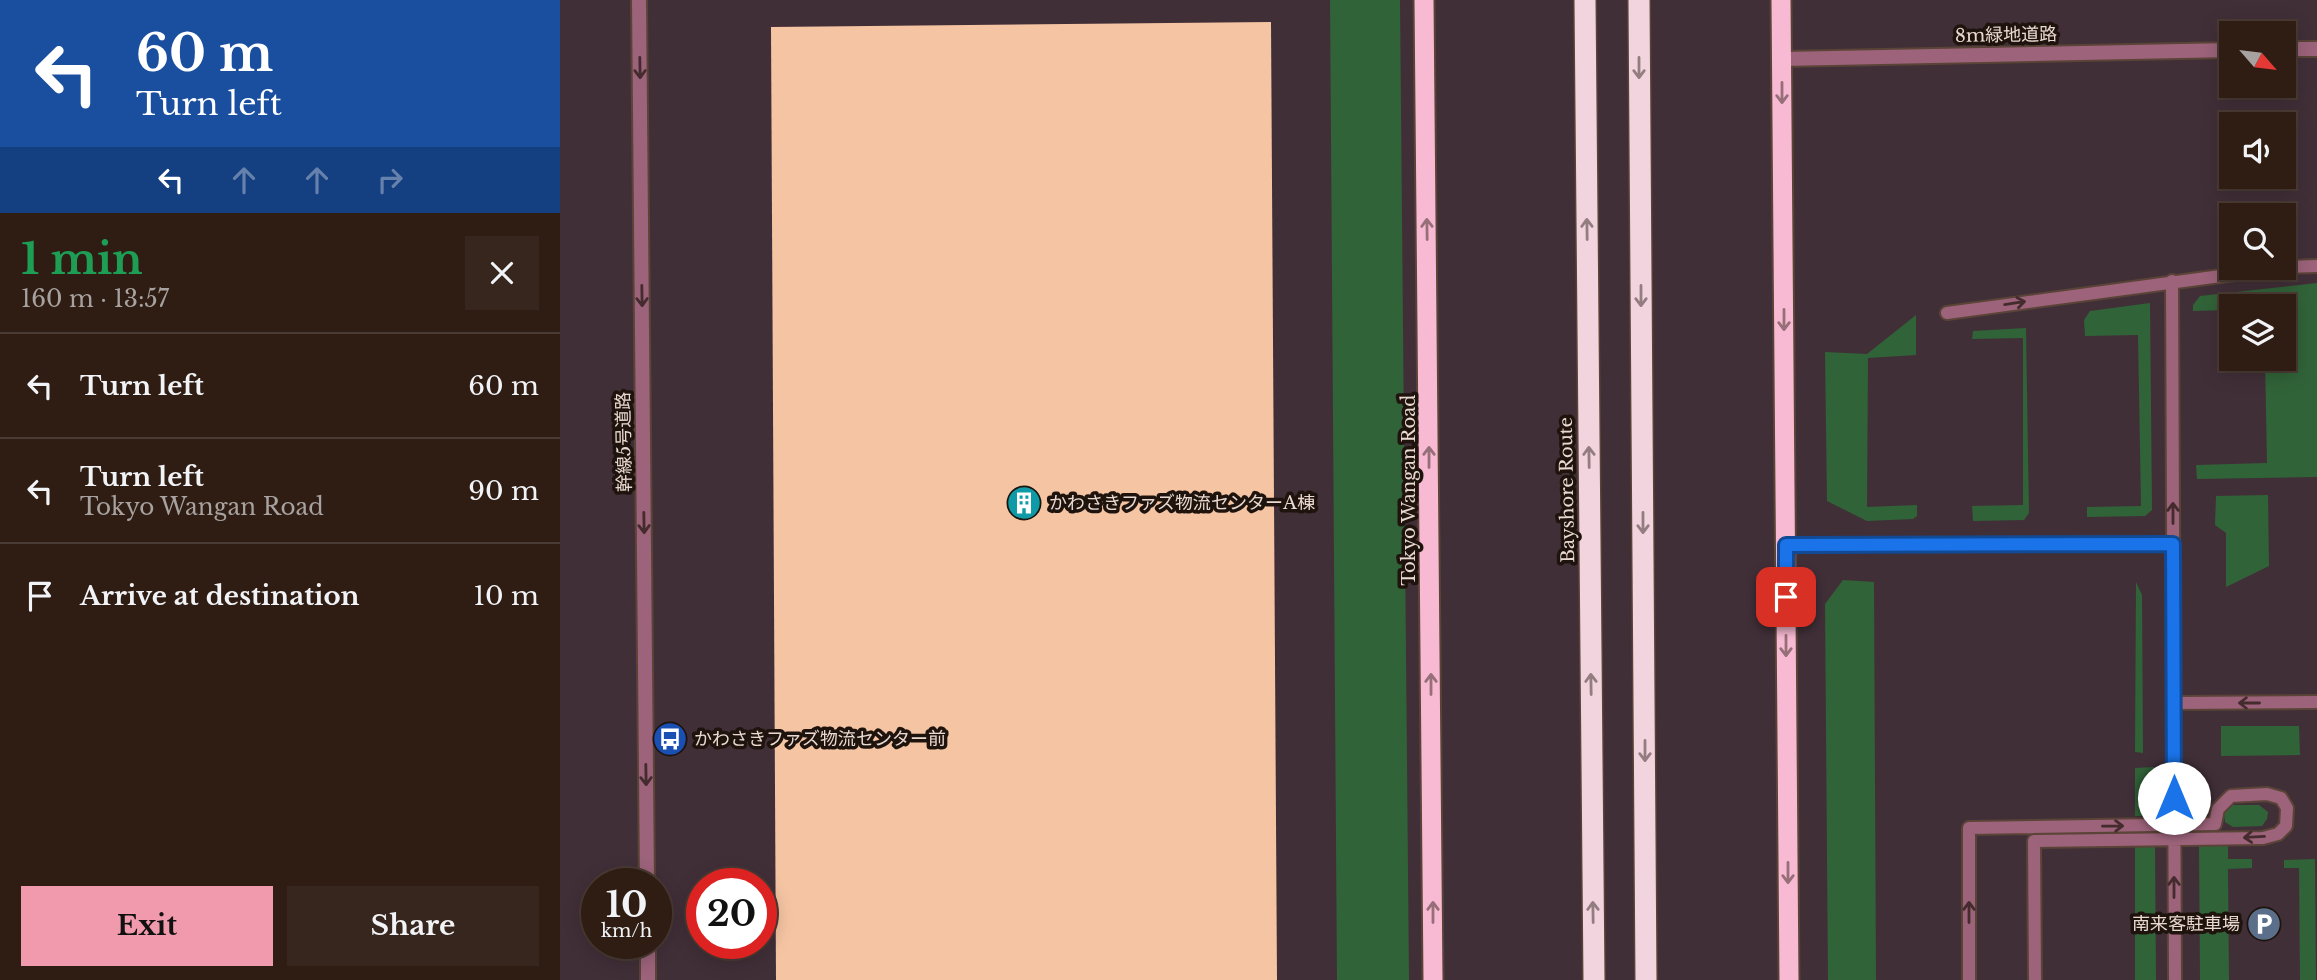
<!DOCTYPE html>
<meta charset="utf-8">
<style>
:root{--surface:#2f1d14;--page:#37261d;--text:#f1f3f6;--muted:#a7a2a0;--line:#4a3b34;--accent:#f29aad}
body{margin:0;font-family:"Libre Baskerville","Noto Sans JP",serif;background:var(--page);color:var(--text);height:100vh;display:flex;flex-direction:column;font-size:26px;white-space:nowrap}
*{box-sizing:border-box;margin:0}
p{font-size:23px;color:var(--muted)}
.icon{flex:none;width:38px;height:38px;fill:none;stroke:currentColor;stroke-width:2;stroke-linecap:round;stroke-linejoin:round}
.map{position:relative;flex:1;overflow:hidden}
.side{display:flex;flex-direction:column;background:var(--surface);width:560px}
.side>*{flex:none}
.hud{background:#1a4fa0;color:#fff;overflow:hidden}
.needle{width:46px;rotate:118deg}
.buttons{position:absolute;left:1659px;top:21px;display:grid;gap:14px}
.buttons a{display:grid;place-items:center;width:77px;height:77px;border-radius:0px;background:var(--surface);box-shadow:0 4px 18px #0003,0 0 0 2px var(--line);font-size:35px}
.speed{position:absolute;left:21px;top:868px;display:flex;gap:14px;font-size:35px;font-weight:700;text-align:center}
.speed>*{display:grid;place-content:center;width:91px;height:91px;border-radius:50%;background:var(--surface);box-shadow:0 4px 18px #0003,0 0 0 2px var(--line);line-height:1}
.speed small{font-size:18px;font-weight:400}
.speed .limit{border:10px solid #d22;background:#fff;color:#111}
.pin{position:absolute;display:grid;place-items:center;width:60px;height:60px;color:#fff;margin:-30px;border-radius:14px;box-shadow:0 4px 10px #0006}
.me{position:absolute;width:77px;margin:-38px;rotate:0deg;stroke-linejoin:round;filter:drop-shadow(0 0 5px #0008)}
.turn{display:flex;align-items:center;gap:24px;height:147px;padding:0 21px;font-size:32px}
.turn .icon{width:91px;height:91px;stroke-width:2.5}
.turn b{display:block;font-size:49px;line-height:60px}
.lanes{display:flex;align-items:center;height:66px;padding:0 21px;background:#0003;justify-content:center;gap:35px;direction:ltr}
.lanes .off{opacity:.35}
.round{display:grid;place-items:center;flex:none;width:74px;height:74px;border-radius:0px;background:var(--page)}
.head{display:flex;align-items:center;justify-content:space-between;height:119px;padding:0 21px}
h1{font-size:42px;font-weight:700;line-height:52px;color:#1e9e55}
.cta{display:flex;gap:14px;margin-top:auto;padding:14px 21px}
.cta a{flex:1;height:80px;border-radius:0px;background:var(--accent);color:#111;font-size:28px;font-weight:700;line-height:80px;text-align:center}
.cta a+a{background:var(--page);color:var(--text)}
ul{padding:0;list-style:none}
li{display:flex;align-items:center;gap:21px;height:105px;padding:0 21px;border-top:2px solid var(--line)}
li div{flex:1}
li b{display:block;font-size:26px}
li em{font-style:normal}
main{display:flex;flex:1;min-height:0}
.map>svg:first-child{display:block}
.industrial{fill:#412f38;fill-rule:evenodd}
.green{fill:#316338}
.building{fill:#f5c5a3}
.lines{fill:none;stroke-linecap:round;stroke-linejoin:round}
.service-casing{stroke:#5a4337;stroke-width:16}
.minor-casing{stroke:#5a4337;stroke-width:18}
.tertiary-casing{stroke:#5a4337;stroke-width:18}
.trunk-casing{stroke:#5a4337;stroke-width:23}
.motorway-casing{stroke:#5a4337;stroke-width:24}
.service{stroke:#9c637a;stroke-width:12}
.minor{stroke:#9c637a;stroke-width:14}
.tertiary{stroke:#9c637a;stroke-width:14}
.trunk{stroke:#f8bad2;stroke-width:19}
.motorway{stroke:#f2d4df;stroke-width:21}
.oneway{stroke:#442b2e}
.oneway2{stroke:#937d80}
.oneway3{stroke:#966f79}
.route-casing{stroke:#114b97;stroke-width:18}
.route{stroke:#1a73e8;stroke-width:12}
.labels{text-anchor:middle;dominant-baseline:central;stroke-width:7;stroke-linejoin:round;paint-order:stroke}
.street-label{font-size:18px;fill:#e9d9d1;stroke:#1e130d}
.poi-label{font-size:18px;fill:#e9d9d1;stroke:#1e130d;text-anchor:start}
</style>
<main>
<section class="side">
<div class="hud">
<div class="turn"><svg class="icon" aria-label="left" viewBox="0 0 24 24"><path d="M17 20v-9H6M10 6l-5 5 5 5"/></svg><div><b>60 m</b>Turn left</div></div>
<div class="lanes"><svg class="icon" aria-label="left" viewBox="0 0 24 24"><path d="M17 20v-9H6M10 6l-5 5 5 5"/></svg><svg class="icon off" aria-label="ahead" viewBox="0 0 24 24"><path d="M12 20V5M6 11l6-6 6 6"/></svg><svg class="icon off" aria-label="ahead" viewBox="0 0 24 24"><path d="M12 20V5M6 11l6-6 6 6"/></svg><svg class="icon off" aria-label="right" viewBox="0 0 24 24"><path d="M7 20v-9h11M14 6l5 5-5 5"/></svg></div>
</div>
<div class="head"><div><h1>1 min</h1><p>160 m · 13:57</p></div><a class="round"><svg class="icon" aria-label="close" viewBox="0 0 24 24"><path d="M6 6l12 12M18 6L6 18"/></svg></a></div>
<ul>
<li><svg class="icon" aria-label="left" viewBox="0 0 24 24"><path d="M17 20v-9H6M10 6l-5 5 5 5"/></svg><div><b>Turn left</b></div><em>60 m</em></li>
<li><svg class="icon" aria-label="left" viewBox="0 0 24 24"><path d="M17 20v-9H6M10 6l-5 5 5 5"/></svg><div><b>Turn left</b><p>Tokyo Wangan Road</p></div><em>90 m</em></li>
<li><svg class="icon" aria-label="arrive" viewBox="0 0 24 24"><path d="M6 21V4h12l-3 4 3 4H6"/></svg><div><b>Arrive at destination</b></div><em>10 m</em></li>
</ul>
<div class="cta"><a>Exit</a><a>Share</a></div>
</section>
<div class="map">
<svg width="1757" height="980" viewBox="0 0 1757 980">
<rect width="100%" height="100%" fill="#3f271a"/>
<!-- industrial -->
<path class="industrial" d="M0 0H1757V980H0ZM1671 33H1724V86H1671ZM1671 124H1724V177H1671ZM1671 215H1724V268H1671ZM1671 306H1724V359H1671ZM37 884H96V943H37ZM142 884H201V943H142Z"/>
<!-- green -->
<path class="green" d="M770 0H840L849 980H777Z
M1757 283V477L1637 479 1636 465 1707 463 1705 359H1724V306H1671V310L1633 311V305L1640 296Z
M1590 303 1592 510 1585 516 1527 517V507L1581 506 1578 335 1525 336 1524 320 1530 311Z
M1356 315V355L1308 358 1307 507 1357 505V516L1353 519 1307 521 1267 501 1265 352 1307 354Z
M1466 328 1469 513 1464 520 1413 521 1412 506 1463 505V338L1412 339 1413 331Z
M1708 495 1709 566 1666 587V533L1655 525 1656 496Z
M1283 580 1314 582 1316 980H1268L1265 604Z
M1576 582 1582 595 1583 753 1575 752Z
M1661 726H1739L1740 755 1661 756Z
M1594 767V816H1575V768Z
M1669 805H1699L1708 812 1707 819 1702 826 1673 827 1665 822 1664 813Z
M1575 846H1595L1596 980H1575Z
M1639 846H1668V859H1692V868L1668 869 1669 980H1640Z
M1755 859 1756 980H1740L1739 868H1724V860Z"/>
<!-- building -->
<path class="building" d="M711 22 717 980H216L211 27Z"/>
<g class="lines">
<!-- service casing -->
<g class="service-casing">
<path id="service" d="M1724 267 1757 266
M1612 281 1615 980
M1387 313 1720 268
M1226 545 1613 544
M1614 703 1757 702
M1409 980V828L1655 824 1658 809 1671 796 1707 794 1721 798 1727 808 1726 826 1718 834 1703 838 1474 841 1475 980"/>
</g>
<!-- minor casing -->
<g class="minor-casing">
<path id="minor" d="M1724 49H1757
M1222 59 1671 50"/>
</g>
<!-- tertiary casing -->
<g class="tertiary-casing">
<path id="tertiary" d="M79 0 87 884
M88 943V980"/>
</g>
<!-- trunk casing -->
<g class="trunk-casing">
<path id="trunk" d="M864 0 873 980
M1221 0 1229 980"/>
</g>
<!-- motorway casing -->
<g class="motorway-casing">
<path id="motorway" d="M1025 0 1034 980
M1079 0 1086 980"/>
</g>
<!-- service -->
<use href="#service" class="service"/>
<!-- minor -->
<use href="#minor" class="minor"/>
<!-- tertiary -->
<use href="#tertiary" class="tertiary"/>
<!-- trunk -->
<use href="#trunk" class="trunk"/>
<!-- motorway -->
<use href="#motorway" class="motorway"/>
</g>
<!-- one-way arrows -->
<defs><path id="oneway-shaft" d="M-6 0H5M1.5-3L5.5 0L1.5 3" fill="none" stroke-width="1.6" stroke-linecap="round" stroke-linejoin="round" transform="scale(1.75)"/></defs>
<g class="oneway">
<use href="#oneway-shaft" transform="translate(80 68) rotate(89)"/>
<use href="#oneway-shaft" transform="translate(82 296) rotate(89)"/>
<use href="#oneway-shaft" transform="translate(1455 303) rotate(-9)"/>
<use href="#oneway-shaft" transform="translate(1613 513) rotate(-90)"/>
<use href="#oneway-shaft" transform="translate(84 523) rotate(89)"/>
<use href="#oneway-shaft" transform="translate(1689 703) rotate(180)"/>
<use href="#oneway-shaft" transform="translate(86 775) rotate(89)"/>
<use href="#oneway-shaft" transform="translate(1553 826) rotate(-1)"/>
<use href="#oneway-shaft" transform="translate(1694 837) rotate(177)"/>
<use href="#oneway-shaft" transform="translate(1614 887) rotate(-90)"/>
<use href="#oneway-shaft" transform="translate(1409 912) rotate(-90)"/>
</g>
<g class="oneway2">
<use href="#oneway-shaft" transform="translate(1079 68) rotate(90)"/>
<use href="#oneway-shaft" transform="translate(1027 229) rotate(-91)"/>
<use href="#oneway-shaft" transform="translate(1081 296) rotate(90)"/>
<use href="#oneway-shaft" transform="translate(1029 457) rotate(-91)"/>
<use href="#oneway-shaft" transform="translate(1083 523) rotate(90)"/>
<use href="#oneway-shaft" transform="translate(1031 684) rotate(-91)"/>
<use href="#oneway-shaft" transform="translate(1085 751) rotate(90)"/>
<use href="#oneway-shaft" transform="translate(1033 912) rotate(-91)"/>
</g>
<g class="oneway3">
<use href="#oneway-shaft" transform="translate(1222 93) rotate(90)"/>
<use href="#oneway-shaft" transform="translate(867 229) rotate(-91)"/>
<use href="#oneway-shaft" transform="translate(1224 320) rotate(90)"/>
<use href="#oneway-shaft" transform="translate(869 457) rotate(-90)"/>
<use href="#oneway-shaft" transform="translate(1226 646) rotate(90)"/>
<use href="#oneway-shaft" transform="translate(871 684) rotate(-90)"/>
<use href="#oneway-shaft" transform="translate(1228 873) rotate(90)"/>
<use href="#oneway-shaft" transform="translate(873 912) rotate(-90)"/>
</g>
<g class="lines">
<!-- route casing -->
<g class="route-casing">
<path id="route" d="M1226 597V545L1613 544 1614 798"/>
</g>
<!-- route -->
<use href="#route" class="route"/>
</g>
<!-- icons -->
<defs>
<g id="building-disc" transform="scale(1.75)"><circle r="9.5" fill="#0f9aa8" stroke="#1e130d"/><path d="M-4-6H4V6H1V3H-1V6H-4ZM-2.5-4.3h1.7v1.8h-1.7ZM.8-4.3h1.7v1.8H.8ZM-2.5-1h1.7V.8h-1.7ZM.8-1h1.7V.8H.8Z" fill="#fff"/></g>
<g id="bus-disc" transform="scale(1.75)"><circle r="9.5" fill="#1a4fb4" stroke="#1e130d"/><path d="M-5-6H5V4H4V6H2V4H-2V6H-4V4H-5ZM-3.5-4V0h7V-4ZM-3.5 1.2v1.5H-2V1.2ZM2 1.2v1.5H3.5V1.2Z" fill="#fff"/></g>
<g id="parking-disc" transform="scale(1.75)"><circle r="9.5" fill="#5c6f8a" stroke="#1e130d"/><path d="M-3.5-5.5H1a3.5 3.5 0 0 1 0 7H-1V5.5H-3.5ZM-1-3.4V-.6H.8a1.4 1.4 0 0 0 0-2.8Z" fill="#fff"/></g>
</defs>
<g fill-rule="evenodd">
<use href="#building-disc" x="464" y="503"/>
<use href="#bus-disc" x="110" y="739"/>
<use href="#parking-disc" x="1704" y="924"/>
</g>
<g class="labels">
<!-- street labels -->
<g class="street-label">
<text transform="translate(1446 35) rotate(-1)">8m緑地道路</text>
<text transform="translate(64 442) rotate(-91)">幹線5号道路</text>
<text transform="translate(849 490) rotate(-90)">Tokyo Wangan Road</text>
<text transform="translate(1007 490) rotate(-91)">Bayshore Route</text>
</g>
<!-- poi labels -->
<g class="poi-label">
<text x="489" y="503">かわさきファズ物流センターA棟</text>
<text x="134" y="739">かわさきファズ物流センター前</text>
<text x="1680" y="924" text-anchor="end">南来客駐車場</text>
</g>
</g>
</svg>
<div class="buttons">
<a><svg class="needle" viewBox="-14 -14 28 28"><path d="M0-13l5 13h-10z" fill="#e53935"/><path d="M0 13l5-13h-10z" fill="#a7a2a0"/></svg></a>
<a><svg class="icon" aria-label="sound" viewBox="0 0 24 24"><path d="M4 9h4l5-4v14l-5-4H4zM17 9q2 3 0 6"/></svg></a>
<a><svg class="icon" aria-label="search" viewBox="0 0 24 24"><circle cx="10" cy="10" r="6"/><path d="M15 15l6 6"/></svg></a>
<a><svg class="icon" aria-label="layers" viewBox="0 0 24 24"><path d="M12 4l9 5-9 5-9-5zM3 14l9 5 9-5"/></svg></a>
</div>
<div class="speed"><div>10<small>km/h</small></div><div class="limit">20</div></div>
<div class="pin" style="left:1226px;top:597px;background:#d93025"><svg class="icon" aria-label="arrive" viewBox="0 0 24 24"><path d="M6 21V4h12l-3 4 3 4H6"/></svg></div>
<svg class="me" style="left:1614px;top:798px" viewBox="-20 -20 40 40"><circle r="19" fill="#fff"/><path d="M0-13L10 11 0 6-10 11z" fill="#1a73e8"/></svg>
</div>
</main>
